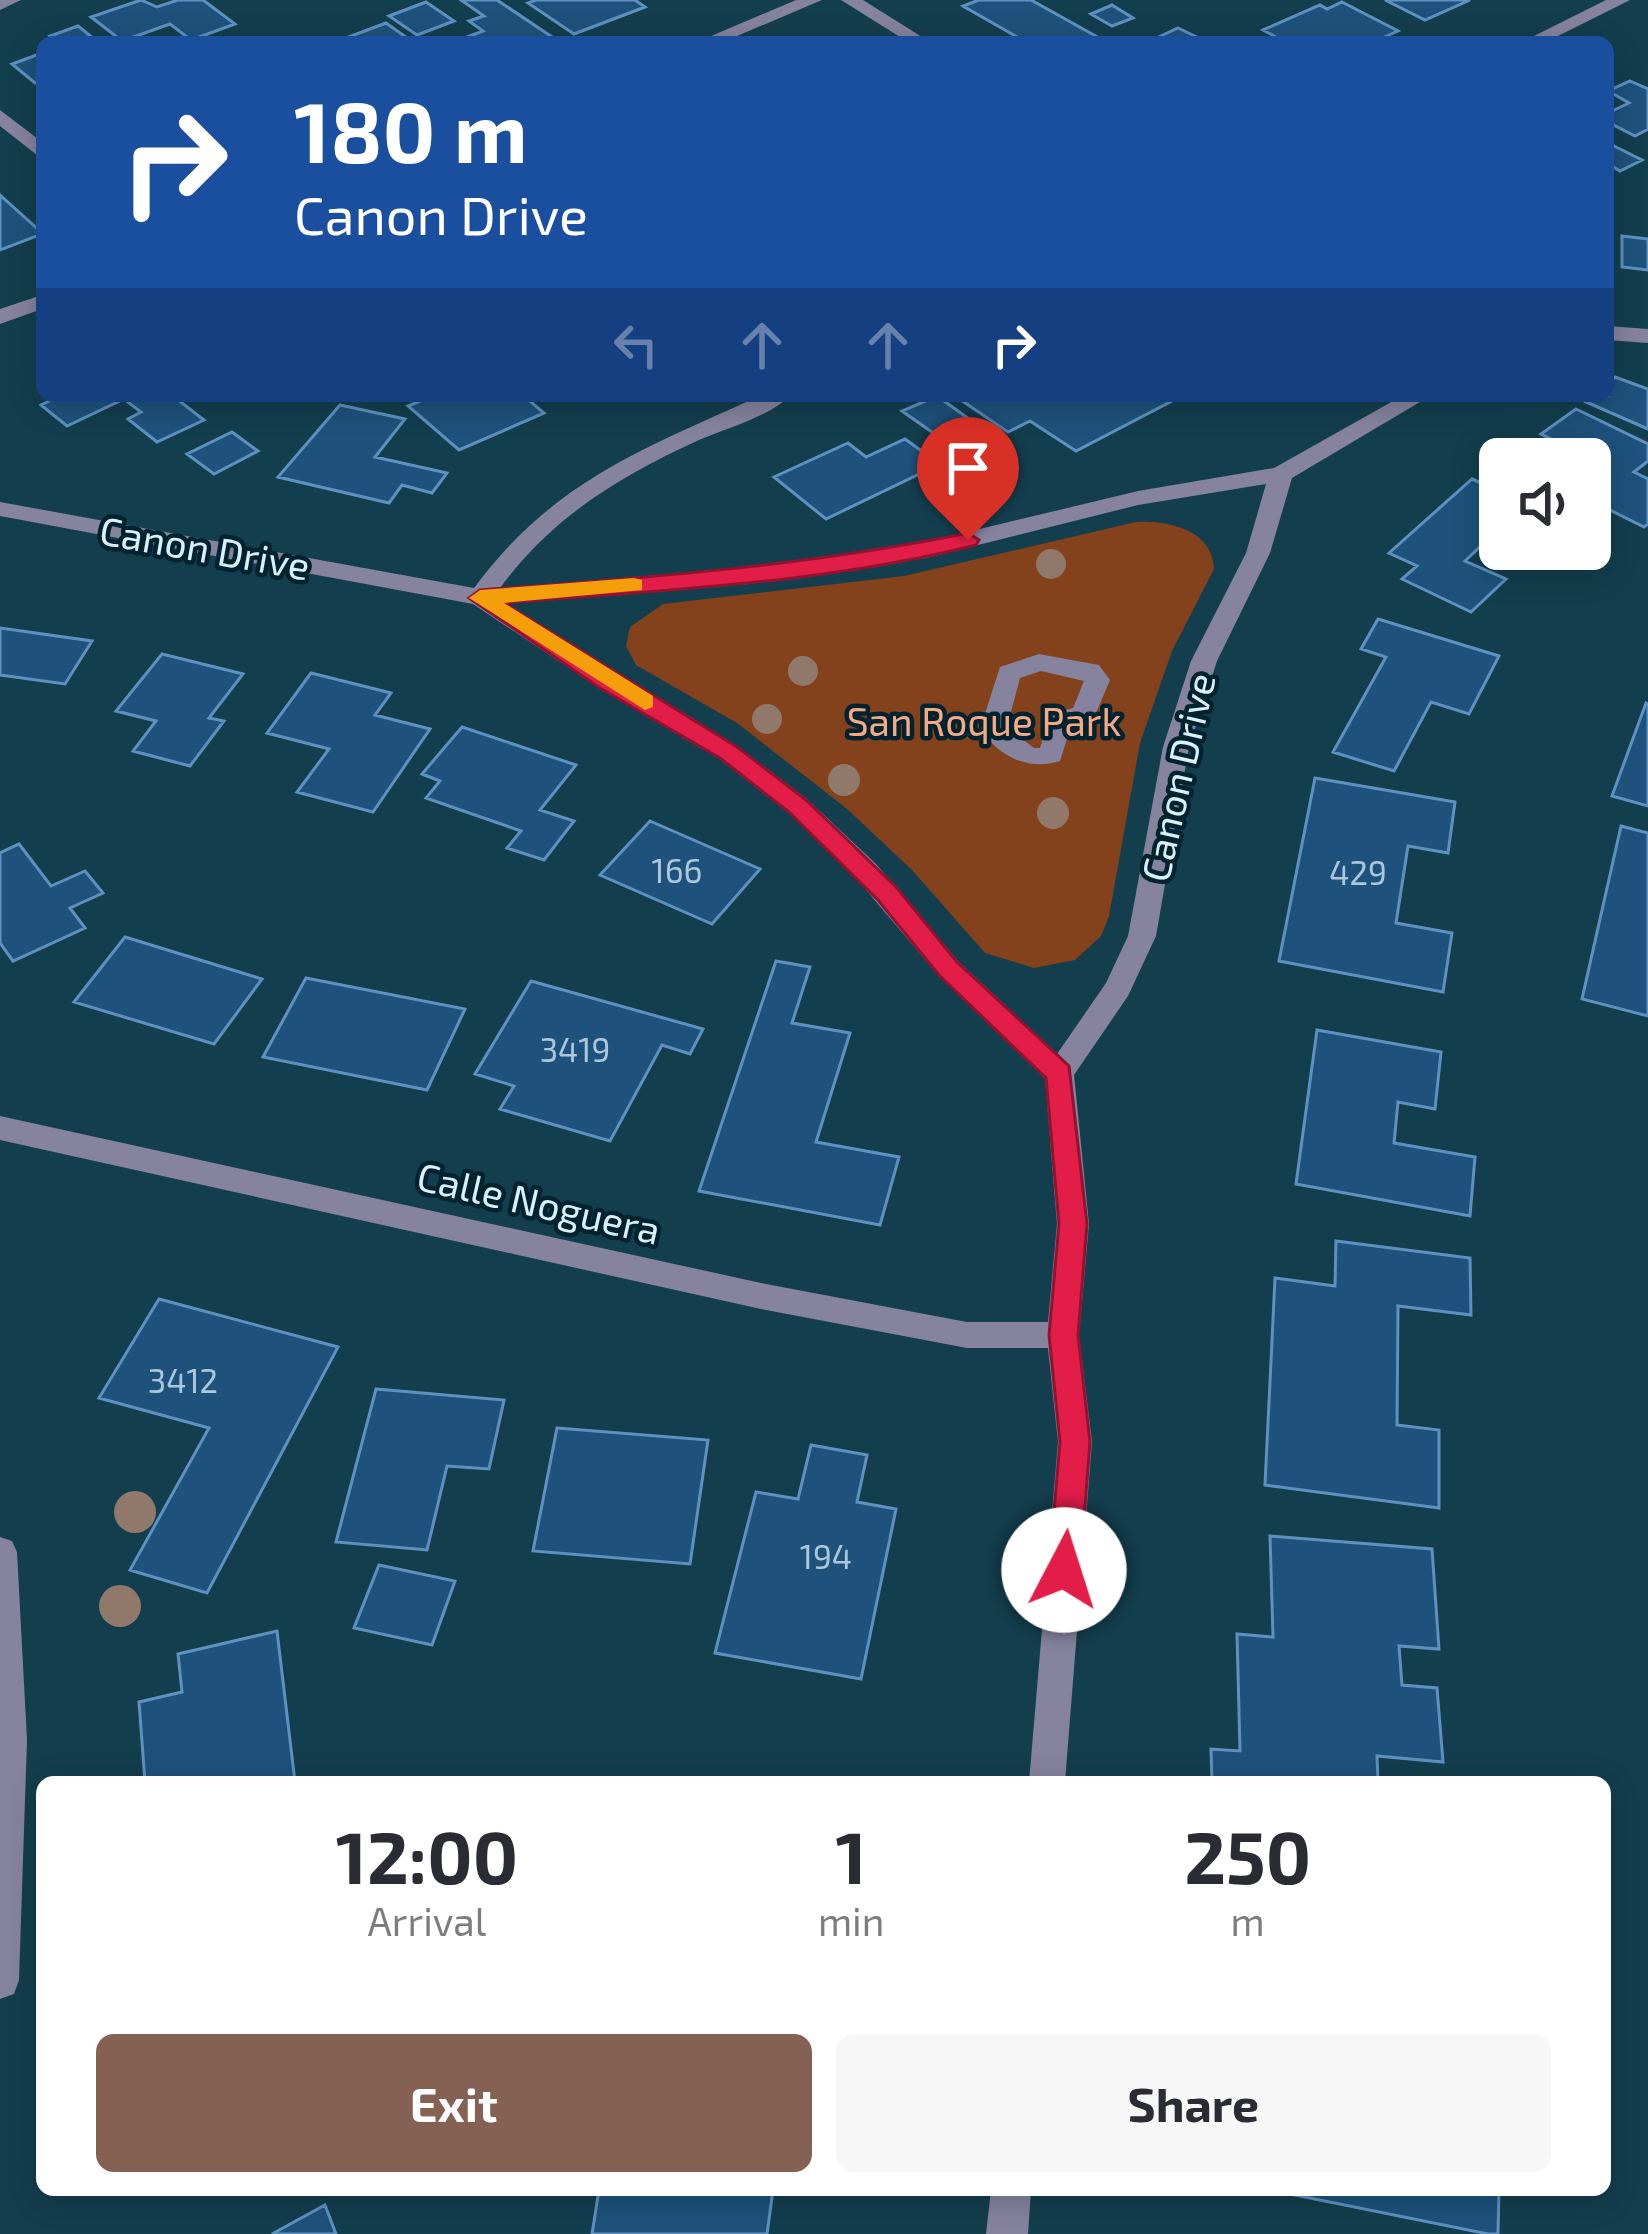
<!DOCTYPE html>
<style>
:root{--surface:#fff;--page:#f7f7f7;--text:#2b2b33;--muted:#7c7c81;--accent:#846153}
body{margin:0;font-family:"Exo 2",sans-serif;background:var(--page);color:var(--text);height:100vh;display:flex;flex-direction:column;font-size:45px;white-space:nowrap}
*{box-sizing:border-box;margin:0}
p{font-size:39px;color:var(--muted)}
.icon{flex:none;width:66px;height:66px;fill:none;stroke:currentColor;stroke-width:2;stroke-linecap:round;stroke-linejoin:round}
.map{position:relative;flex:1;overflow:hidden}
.side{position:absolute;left:36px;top:1776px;width:1575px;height:420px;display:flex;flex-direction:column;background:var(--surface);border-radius:18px;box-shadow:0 6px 30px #0003}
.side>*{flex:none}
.top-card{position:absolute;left:36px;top:36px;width:1578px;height:366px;border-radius:18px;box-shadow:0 6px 30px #0003;background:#1a4fa0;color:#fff;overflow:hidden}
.fabs{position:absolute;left:1479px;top:438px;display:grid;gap:24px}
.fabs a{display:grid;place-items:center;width:132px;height:132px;border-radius:18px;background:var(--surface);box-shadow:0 6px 30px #0003;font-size:60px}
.pin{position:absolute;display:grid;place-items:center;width:102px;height:102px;color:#fff;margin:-123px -51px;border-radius:50% 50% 50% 0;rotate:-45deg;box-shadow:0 0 12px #0007}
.pin .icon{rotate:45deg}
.me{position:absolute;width:132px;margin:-66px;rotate:5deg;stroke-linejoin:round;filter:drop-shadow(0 0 9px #0008)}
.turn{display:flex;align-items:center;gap:42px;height:252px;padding:0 60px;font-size:54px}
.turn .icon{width:156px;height:156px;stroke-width:2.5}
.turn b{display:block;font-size:84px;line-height:102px}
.lanes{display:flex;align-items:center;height:114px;padding:0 60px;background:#0003;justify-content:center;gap:60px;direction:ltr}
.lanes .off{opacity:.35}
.eta{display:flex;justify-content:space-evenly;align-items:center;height:204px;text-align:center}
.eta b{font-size:72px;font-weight:700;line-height:84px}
.action{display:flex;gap:24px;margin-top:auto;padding:24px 60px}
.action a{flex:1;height:138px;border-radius:18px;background:var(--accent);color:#fff;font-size:48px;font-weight:700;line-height:138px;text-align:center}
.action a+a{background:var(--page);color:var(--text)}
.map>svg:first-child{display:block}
.green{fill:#83411c}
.building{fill:#1e527c;stroke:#5e91c0;stroke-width:3}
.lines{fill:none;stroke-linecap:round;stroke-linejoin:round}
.minor{fill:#85839e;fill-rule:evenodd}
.tree{fill:#90796b}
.route{fill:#e11d48;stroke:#92132f;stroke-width:3}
.slow{fill:#f59e0b}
.labels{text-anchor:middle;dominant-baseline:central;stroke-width:9;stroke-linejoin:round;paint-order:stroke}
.number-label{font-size:33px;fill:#abc8da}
.street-label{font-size:39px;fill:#daf0fa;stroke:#012330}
.park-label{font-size:39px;fill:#f7a983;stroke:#012330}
</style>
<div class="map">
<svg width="1648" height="2234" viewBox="0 0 1648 2234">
<rect width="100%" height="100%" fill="#133e4e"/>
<!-- green -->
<path class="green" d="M1136 522C1168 520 1213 530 1214 569L1172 651 1140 743 1109 916 1101 936 1075 960 1034 968 985 953 912 870 846 808 737 723 636 665 626 646 630 627 663 604 904 576Z"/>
<!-- building -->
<path class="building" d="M141 0 157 7 178 0H203L235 24 191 40 170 24 122 41 91 17Z
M461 0H497L555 39 454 42 483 31 469 21 484 16Z
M536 0H635L645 7 574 34 528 3Z
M979 0H1031L1101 39 1026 42 963 6Z
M1385 0H1470L1425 20Z
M426 2 454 21 417 35 389 16Z
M1342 2 1398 31 1373 42H1285L1263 30 1320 5 1327 9Z
M1112 5 1133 18 1112 26 1091 14Z
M386 23 410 40 352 42 346 38Z
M78 26 98 42H57L50 36Z
M1178 28 1207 42H1148Z
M42 53V80L35 83 12 64Z
M1630 81 1648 89V129L1635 136 1608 122V113L1629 103 1608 91Z
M1608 143 1642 160 1620 171 1608 164Z
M0 195 42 233V234L0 250Z
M1622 236 1648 239V270L1622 267Z
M1615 377 1648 389V429L1586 402 1593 396H1608V383Z
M60 396H173L204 420 157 442 128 419 141 412 124 399 67 426 41 405Z
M432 396H524L544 413 459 450 408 406Z
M937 396 972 421 939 437 902 411Z
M955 396H1161L1170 402 1076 451 1030 421 1008 432Z
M340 405 405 419 375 457 447 473 432 493 402 485 389 503 278 477Z
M1576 409 1648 444V461L1634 472 1648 479V524L1644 527 1590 500V459H1548L1565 446 1541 434Z
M232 432 258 451 214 474 187 454Z
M905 439 923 452 951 439 987 466 956 481 936 466 826 519 774 477 848 443 866 457Z
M1472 479 1500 491V528L1465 561 1506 579 1471 612 1402 579 1417 566 1389 553Z
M1378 619 1499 656 1469 714 1431 702 1394 771 1333 752 1386 657 1361 649Z
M0 628 92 641 65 684 0 675Z
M162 654 243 674 209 718 224 721 190 766 133 751 156 721 116 711Z
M311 673 391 693 375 715 430 729 373 812 297 792 329 749 267 733Z
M1646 703 1648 704V806L1612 796Z
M462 727 576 765 540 810 574 821 544 860 507 848 521 831 426 798 440 781 422 774Z
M1315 778 1455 802 1448 853 1408 846 1396 923 1452 933 1443 992 1279 961Z
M650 821 760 869 712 924 600 875Z
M1621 826 1648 833V1016L1582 999Z
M19 844 51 886 85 871 103 893 70 908 85 928 13 961 0 943V853Z
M125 937 262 979 214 1044 74 1002Z
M776 961 810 967 792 1023 850 1033 816 1142 899 1157 880 1225 699 1191Z
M306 978 465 1009 427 1090 263 1057Z
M531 981 703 1029 690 1054 662 1045 610 1141 500 1109 514 1086 475 1074Z
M1317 1030 1441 1052 1435 1109 1398 1102 1394 1143 1475 1157 1470 1216 1296 1184Z
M1336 1241 1470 1258 1471 1315 1398 1306 1397 1425 1439 1430V1508L1265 1485 1275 1278 1335 1286Z
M159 1299 338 1347 207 1593 130 1570 209 1428 99 1398Z
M376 1389 504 1400 489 1469 447 1466 427 1550 336 1542Z
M557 1428 708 1440 690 1564 533 1551Z
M811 1445 867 1455 857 1502 896 1509 861 1679 715 1653 756 1492 798 1499Z
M1270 1536 1432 1549 1439 1649 1399 1646 1402 1685 1437 1688 1443 1762 1377 1756 1378 1782H1212L1211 1749 1240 1751 1237 1634 1273 1637Z
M379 1565 455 1581 432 1645 354 1628Z
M277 1631 295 1782H145L139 1702 182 1692 178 1654Z
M599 2190H773L767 2234H592Z
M1270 2190H1499L1498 2234H1488Z
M325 2205 336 2234H272Z"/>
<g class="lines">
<!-- minor -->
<path class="minor" d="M0 0H21L0 10Z
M796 0H822L723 42H697Z
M841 0H863L930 42H908Z
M1606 0H1630L1546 42H1522Z
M0 110 42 142V159L0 126Z
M42 295V309L0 324V309Z
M1608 326 1648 329V343L1608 340Z
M760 396H790C768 417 727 428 699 440 620 476 552 517 500 588L749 568 926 542 1138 491 1274 468 1402 396H1430L1292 478 1270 553 1217 661 1189 747 1156 936 1128 996 1074 1075 1089 1224 1079 1335 1092 1442 1065 1782H1029L1058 1442 1048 1348H967L761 1309 0 1140V1116L761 1283 967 1322H1048L1057 1224 1045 1078 938 975 856 878 789 813 720 759 599 688 473 604 0 516V502L474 588C553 481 643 449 760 396ZM1266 484 1246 553 1191 661 1163 747 1128 936 1106 983 1057 1054 958 961 876 864 807 799 738 747 617 676 506 603 749 584 926 558 1138 505Z
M1039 654 1099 665 1110 680 1093 720 1071 726 1060 761C1027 771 1000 757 980 729L1000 667ZM1041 671 1084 681 1073 708 1050 714 1040 748H1034L1007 727 1020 678Z
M0 1537 12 1541 17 1552 27 1740 19 1980 14 1994 0 1999Z
M991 2190H1031L1028 2234H986Z"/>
</g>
<!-- trees -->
<g class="tree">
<circle cx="1051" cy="564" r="15"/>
<circle cx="803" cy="671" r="15"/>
<circle cx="767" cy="719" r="15"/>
<circle cx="844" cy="780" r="16"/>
<circle cx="1053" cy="813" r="16"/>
<circle cx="135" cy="1512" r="21"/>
<circle cx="120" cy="1606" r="21"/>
</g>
<!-- route -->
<path class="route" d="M968 533 979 540 976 545C822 584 662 590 504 603L737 747 806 800 896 887 957 962 1069 1066 1087 1224 1078 1335 1090 1442 1080 1570 1076 1580 1064 1584 1053 1580 1049 1570 1060 1442 1049 1335 1059 1224 1046 1078 939 975 878 900 789 812 720 758 600 688 469 598 480 590C644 578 806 566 968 533Z"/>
<!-- slow -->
<path class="slow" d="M634 578 642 580V590L504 603 653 696V707L645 710 469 598 480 590Z"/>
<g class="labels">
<!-- number labels -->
<g class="number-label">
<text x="677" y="870">166</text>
<text x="1358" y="872">429</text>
<text x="575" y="1049">3419</text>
<text x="183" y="1380">3412</text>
<text x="826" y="1556">194</text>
</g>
<!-- street labels -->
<g class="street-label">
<text transform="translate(205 547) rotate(10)">Canon Drive</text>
<text transform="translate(1177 777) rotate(-77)">Canon Drive</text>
<text transform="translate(539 1202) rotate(13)">Calle Noguera</text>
</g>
<!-- park labels -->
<g class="park-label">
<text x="984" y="720">San Roque Park</text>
</g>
</g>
</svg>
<div class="fabs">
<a><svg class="icon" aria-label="sound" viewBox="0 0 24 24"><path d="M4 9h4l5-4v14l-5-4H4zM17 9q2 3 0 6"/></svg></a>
</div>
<div class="pin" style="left:968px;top:540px;background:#d93025"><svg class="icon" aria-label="arrive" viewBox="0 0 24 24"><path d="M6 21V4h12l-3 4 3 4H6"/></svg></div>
<svg class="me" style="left:1064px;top:1570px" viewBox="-20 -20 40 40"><circle r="19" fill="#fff"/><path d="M0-13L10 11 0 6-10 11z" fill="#e11d48"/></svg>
<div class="top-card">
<div class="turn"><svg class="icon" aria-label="right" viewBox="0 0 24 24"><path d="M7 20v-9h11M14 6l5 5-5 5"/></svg><div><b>180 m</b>Canon Drive</div></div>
<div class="lanes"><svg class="icon off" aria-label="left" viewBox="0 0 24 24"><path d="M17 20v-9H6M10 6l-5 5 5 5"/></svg><svg class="icon off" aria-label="ahead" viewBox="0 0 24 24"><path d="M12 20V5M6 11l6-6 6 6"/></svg><svg class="icon off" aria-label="ahead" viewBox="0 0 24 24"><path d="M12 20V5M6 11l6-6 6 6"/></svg><svg class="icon" aria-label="right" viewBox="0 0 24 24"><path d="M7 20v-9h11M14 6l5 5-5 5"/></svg></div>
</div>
<section class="side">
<div class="eta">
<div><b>12:00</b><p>Arrival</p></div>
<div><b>1</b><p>min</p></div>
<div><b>250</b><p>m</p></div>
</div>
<div class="action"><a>Exit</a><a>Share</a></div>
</section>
</div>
